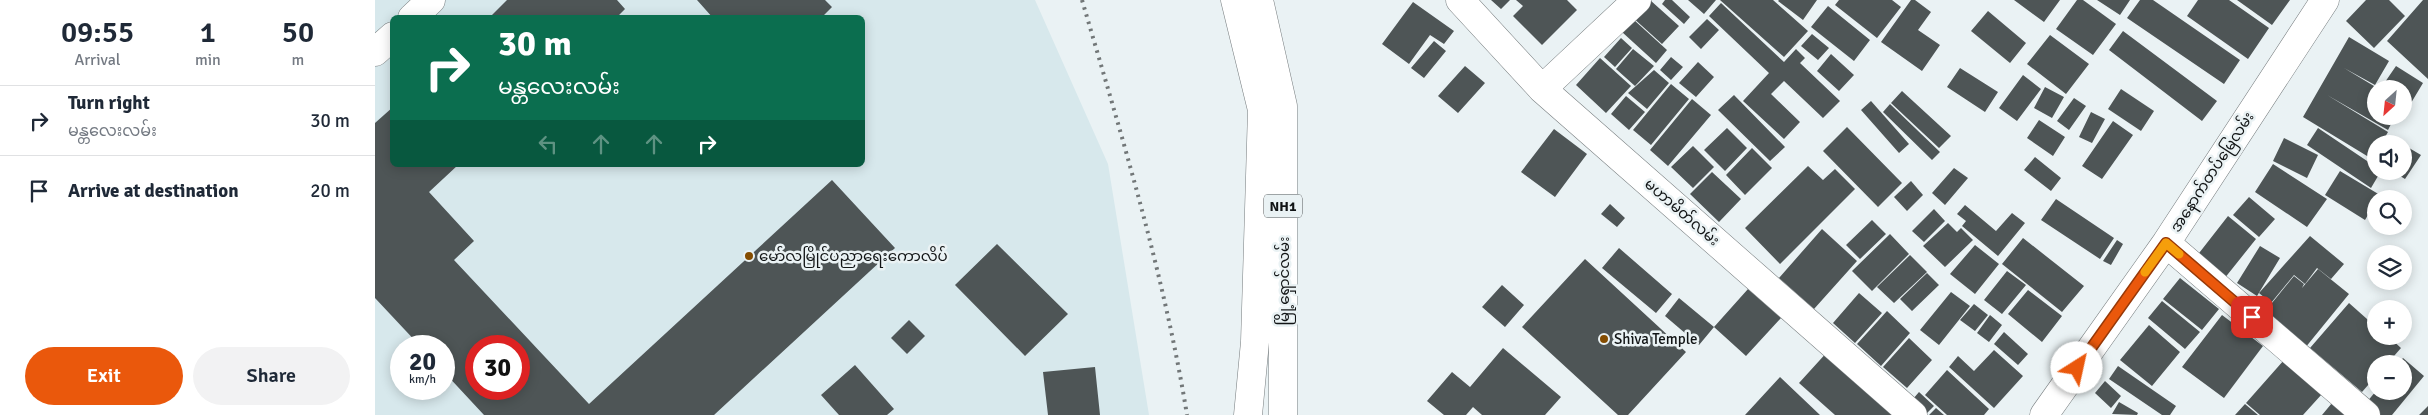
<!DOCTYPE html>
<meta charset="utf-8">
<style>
:root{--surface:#fff;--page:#f2f2f3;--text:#1f2937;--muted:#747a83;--line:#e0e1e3;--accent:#ea580c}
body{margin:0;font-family:Signika,"Noto Sans Myanmar",sans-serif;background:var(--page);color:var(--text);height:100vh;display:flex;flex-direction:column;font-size:19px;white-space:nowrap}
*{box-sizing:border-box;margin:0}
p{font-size:16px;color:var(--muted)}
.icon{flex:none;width:28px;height:28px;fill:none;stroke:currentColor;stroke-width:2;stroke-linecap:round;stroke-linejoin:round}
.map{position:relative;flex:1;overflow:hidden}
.drawer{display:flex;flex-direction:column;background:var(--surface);width:375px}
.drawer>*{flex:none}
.guide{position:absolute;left:15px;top:15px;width:475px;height:152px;border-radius:8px;box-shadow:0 2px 12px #0003;background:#0b6e4f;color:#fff;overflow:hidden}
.needle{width:32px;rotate:207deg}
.buttons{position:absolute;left:1992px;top:80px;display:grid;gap:10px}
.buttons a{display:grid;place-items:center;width:45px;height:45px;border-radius:50%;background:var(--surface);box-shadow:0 2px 12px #0003;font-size:25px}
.speed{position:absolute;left:15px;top:335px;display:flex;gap:10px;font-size:25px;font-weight:700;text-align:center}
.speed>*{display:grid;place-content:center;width:65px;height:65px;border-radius:50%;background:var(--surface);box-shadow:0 2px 12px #0003;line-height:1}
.speed small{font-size:12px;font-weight:400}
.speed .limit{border:8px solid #d22;background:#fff;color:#111}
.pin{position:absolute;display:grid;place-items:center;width:42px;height:42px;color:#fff;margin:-21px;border-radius:10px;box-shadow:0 2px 8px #0006}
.me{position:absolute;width:55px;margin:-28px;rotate:35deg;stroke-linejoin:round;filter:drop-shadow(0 0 4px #0008)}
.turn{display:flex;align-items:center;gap:18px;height:105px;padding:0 25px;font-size:22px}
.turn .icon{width:65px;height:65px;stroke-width:2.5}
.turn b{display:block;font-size:35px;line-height:42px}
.lanes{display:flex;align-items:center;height:48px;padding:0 25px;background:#0003;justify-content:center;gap:25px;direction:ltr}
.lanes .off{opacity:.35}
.eta{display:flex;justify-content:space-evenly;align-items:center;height:85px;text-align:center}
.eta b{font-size:30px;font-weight:600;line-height:35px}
.button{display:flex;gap:10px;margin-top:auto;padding:10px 25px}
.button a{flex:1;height:58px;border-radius:30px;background:var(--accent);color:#fff;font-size:20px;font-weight:600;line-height:58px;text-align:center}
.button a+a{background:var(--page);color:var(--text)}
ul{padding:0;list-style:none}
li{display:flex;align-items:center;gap:15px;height:70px;padding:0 25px;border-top:1px solid var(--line)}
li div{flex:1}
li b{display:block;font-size:19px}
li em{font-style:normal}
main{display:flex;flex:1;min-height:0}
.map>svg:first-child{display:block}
.built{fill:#d7e8ec;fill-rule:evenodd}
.building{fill:#4e5556;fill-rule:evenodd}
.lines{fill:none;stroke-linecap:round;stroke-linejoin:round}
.street-casing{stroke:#777d7f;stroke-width:29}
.highway-casing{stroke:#777d7f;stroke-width:29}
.street{stroke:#fff;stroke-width:28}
.highway{stroke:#fff;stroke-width:28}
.rail{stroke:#727778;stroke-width:4;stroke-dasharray:2.5 5;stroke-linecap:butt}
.route-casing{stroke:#983908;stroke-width:12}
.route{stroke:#ea580c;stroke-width:9}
.slow{stroke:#f59e0b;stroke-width:9}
.poi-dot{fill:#844c00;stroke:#eaf2f4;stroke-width:2}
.labels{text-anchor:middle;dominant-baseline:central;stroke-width:5;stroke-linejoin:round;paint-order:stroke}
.shield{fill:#eaf2f4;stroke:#525758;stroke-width:1}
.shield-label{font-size:14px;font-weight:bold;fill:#111415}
.street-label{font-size:15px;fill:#111415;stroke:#eaf2f4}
.poi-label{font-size:15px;fill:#111415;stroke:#eaf2f4;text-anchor:start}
</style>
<main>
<section class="drawer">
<div class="eta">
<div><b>09:55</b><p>Arrival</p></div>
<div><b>1</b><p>min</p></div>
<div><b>50</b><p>m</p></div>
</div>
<ul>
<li><svg class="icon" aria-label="right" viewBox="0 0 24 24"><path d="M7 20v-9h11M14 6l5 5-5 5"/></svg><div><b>Turn right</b><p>မန္တလေးလမ်း</p></div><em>30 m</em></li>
<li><svg class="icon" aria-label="arrive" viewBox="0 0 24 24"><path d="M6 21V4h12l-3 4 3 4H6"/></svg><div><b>Arrive at destination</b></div><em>20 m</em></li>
</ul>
<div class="button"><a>Exit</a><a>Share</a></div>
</section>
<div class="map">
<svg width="2053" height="415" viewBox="0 0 2053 415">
<rect width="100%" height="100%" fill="#eaf2f4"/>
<!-- built -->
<path class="built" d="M0 0H660L733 164 774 415H0ZM18 18H488V165H18ZM26 346H69V389H26ZM101 346H144V389H101Z"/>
<!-- building -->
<path class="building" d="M132 0H242L250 9 241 18H114Z
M322 0H450L457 7 446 18H338Z
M1116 0H1135L1126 9Z
M1141 0H1192L1202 10 1167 45 1138 16 1148 6Z
M1275 0 1304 26 1287 44 1256 16Z
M1290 0H1297L1315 17 1309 24 1287 4Z
M1313 0H1341L1329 14Z
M1345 0H1398L1433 31 1409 57Z
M1404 0H1442L1428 20 1403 1Z
M1464 0H1517L1526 7 1502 38 1460 5Z
M1536 0H1540L1556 12 1543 30 1565 45 1547 71 1506 42Z
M1639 0H1685L1669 22Z
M1702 0H1708L1741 24 1718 55 1681 29Z
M1722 0H1755L1745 15Z
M1765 0H1778L1865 60 1849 84 1752 18Z
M1823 0H1854L1894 28 1873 59 1812 16Z
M1862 0H1915L1897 25Z
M1991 0H2014L2030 16 1999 48 1971 21Z
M2048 0H2053V79L2012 41Z
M1038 2 1079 31 1069 44 1055 35 1034 64 1007 44Z
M1346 3 1409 62 1421 49 1430 58 1425 63 1465 101 1448 118 1409 81 1396 94 1425 122 1409 139 1368 101 1394 73 1334 16Z
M1453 6 1495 40 1479 61 1436 27Z
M1613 11 1651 43 1635 63 1596 31Z
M1332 19 1344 30 1326 49 1314 37Z
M1259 20 1292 50 1281 63 1247 32Z
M1748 31 1842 101 1827 121 1734 50Z
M1437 34 1454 48 1443 60 1426 46Z
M1675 35 1714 64 1691 94 1652 64Z
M1974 37 2014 61 2000 85 1969 68 2004 89H2001V116H2020L2013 130 1952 95 2013 132 2006 144H2001V151L1997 159 1928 117Z
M1246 38 1257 48 1240 67 1229 57Z
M1059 41 1071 51 1049 78 1036 68Z
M1258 49 1279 66 1260 86 1241 69Z
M1456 54 1479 75 1464 91 1442 71Z
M1296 57 1308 67 1296 80 1285 70Z
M1225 58 1256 86 1231 113 1201 85Z
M1323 62 1339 77 1321 97 1304 83Z
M1090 66 1110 83 1083 113 1063 96Z
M2021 66 2048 83 2036 103 2029 98V89H2014L2008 85Z
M1585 68 1623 92 1610 112 1572 87Z
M1279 70 1294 83 1272 109 1253 93Z
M1648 75 1666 89 1642 121 1624 108Z
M1296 84 1314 99 1276 145 1258 130Z
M1670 87 1689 97 1677 118 1659 108Z
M1746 89 1779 111 1766 131 1733 109Z
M1527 91 1576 136 1564 148 1516 103Z
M1359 95 1410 147 1395 161 1343 110Z
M1251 96 1270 112 1254 130 1236 114Z
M1699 98 1711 106 1694 130 1682 121Z
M1317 99 1336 115 1293 166 1275 150Z
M1496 101 1534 144 1524 153 1486 110Z
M1515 104 1565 152 1557 160 1508 112Z
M18 107V165H83L54 192 99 241 79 260 214 404 457 180 520 248 339 415H109L69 372V346H45L0 298V123ZM101 346H144V389H101Z
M1716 112 1730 119 1717 143 1704 137Z
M1664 120 1690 137 1678 156 1652 138Z
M1738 121 1758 135 1727 179 1707 166Z
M1472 127 1527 183 1503 207 1448 151Z
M1352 128 1372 148 1350 171 1329 150Z
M1943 128 2001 167V171H2006L1996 188 1932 145Z
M1179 129 1212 154 1180 197 1146 172Z
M2016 137 2027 144H2012Z
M1909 138 1943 155 1932 178 1898 161Z
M2029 145 2046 155 2030 179 2017 171H2029Z
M1318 146 1339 167 1318 188 1296 167Z
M1377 148 1397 168 1370 195 1351 175Z
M1660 157 1686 178 1676 191 1649 170Z
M1898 164 1952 199 1932 227 1880 192Z
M1433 166 1448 180 1460 169 1480 189 1405 264 1370 228Z
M1579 168 1593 178 1570 205 1557 193Z
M1965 171 2005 195 1990 220 1950 195Z
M1337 172 1366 199 1344 222 1315 194Z
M1536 181 1548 195 1532 211 1519 197Z
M1874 197 1900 219 1884 237 1858 215Z
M1681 199 1739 238 1725 259 1666 220Z
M1235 204 1250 218 1242 227 1226 214Z
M1590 205 1621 231 1637 213 1650 223 1623 256 1587 226 1591 221 1582 214Z
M1559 209 1570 221 1549 242 1537 231Z
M1853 216 1881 239 1849 279 1821 257Z
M1497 220 1511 234 1485 259 1471 245Z
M1573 223 1582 232 1586 228 1598 240 1570 267 1548 246Z
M1447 229 1482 261 1439 309 1404 278Z
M1515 234 1534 254 1497 291 1477 271Z
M1935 236 1969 264 1956 279 1942 268 1930 284 1919 275 1896 303 1884 293Z
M1648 238 1709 286 1687 312 1627 264Z
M1742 240 1748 244 1736 265 1728 261Z
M622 244 693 314 650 356 580 285Z
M1600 245 1624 264 1600 294 1575 274Z
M1885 246 1905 258 1882 296 1862 283Z
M1244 248 1297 294 1281 313 1227 268Z
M1535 255 1552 272 1519 303 1502 287Z
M1210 259 1311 352 1253 415H1243L1147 327Z
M1943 269 1974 294 1930 348 1888 314 1919 276 1929 284 1927 288Z
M1632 271 1651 285 1627 314 1609 300Z
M1552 273 1564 285 1537 311 1525 299Z
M1805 278 1844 309 1827 330 1788 299Z
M1127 285 1149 305 1130 327 1107 307Z
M1373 289 1406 318 1371 356 1339 327 1324 345 1290 316 1304 298 1339 327Z
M1653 290 1687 316 1667 342 1633 314Z
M1576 292 1595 306 1564 345 1545 330Z
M1484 293 1507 313 1480 343 1458 323Z
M1787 301 1825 332 1810 349 1773 318Z
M1974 303 2001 327V336H2013L2026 348 2012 364H2001V376L1987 392 1935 348Z
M1599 304 1613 315 1600 331 1585 320Z
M1512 311 1535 333 1506 366 1482 344Z
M1615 315 1627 325 1614 342 1602 333Z
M1847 315 1888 346 1849 398 1807 367Z
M534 320 550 336 532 354 516 338Z
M1774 325 1805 352 1777 386 1745 360Z
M1629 332 1653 354 1643 365 1619 344Z
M1534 338 1557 360 1532 388 1508 367Z
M1128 348 1186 397 1170 415H1107L1098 407 1091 415H1069L1052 401 1077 372 1095 387Z
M1454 350 1527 415H1460L1424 383Z
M1619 350 1648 376 1619 408 1574 367 1583 356 1599 371Z
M2028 358 2049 376 2017 415H2005L1991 403 2001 391H2029V364H2023Z
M1909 360 1947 394 1928 415H1885L1871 403Z
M480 365 519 409 512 415H464L446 395Z
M1743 366 1801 406 1795 415H1787L1734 379Z
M720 367 725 415H673L668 372Z
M1572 370 1614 409 1609 415H1572L1550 395Z
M1405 377 1445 415H1370Z
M1730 381 1746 396 1736 408 1720 393Z
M1544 392 1559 406 1552 413 1538 399Z
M1744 402 1763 413 1762 415 1737 414Z
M1957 403 1972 415H1947Z
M1870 404 1883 415H1860Z
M2053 406V415H2044Z
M1561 408 1569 415H1554Z"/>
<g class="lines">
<!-- street casing -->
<g class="street-casing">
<path id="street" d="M860 0 887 110 880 342 873 415
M1085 0 1167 89 1538 415
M37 18 56 0
M0 52 18 36
M1167 89 1262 0
M1791 243 1991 415
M1669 415 1791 243 1950 0"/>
</g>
<!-- highway casing -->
<g class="highway-casing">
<path id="highway" d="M884 0 908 106V415"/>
</g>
<!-- street -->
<use href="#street" class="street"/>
<!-- highway -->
<use href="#highway" class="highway"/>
<!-- rail -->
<path class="rail" d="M707 0C747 137 789 274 812 415"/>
</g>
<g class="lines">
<!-- route casing -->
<g class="route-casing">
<path id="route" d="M1702 368 1791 243 1877 317"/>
</g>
<!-- route -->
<use href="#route" class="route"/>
<!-- slow -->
<path class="slow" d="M1770 272 1791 243 1804 254"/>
</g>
<!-- markers -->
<g class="poi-dot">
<circle cx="374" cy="256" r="5"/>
<circle cx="1229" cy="339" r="5"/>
</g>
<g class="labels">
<!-- shield labels -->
<rect class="shield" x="889" y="194.5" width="38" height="23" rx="4"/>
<g class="shield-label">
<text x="908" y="206">NH1</text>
</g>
<!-- street labels -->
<g class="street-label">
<text transform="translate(1837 172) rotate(-57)">အနောက်တပ်မြေလမ်း</text>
<text transform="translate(1307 212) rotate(41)">မဟာမိတ်လမ်း</text>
<text transform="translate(909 281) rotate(-90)">မြို့ရှောင်လမ်း</text>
</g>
<!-- poi labels -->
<g class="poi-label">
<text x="384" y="256">မော်လမြိုင်ပညာရေးကောလိပ်</text>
<text x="1239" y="339">Shiva Temple</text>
</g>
</g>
</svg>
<div class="buttons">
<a><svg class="needle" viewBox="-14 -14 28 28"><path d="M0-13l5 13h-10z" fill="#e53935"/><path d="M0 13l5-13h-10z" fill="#747a83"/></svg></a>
<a><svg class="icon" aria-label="sound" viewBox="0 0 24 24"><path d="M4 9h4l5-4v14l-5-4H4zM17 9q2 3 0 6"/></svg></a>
<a><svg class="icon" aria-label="search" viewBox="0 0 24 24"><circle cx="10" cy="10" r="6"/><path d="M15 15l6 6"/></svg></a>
<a><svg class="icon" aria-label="layers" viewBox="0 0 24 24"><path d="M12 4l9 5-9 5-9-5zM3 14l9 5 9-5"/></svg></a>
<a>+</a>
<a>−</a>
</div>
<div class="speed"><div>20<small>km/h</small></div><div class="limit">30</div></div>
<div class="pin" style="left:1877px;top:317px;background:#d93025"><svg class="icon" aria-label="arrive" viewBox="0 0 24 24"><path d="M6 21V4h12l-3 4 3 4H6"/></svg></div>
<svg class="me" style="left:1702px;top:368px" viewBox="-20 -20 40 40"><circle r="19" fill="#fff"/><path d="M0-13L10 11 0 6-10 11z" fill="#ea580c"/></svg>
<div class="guide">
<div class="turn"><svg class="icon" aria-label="right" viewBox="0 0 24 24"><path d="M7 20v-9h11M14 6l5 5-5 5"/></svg><div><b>30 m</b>မန္တလေးလမ်း</div></div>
<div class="lanes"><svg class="icon off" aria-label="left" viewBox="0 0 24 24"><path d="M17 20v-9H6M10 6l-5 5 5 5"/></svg><svg class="icon off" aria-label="ahead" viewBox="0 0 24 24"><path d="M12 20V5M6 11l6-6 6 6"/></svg><svg class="icon off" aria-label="ahead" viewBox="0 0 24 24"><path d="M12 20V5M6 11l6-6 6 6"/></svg><svg class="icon" aria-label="right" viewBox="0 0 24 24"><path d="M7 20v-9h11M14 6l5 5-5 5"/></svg></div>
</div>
</div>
</main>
